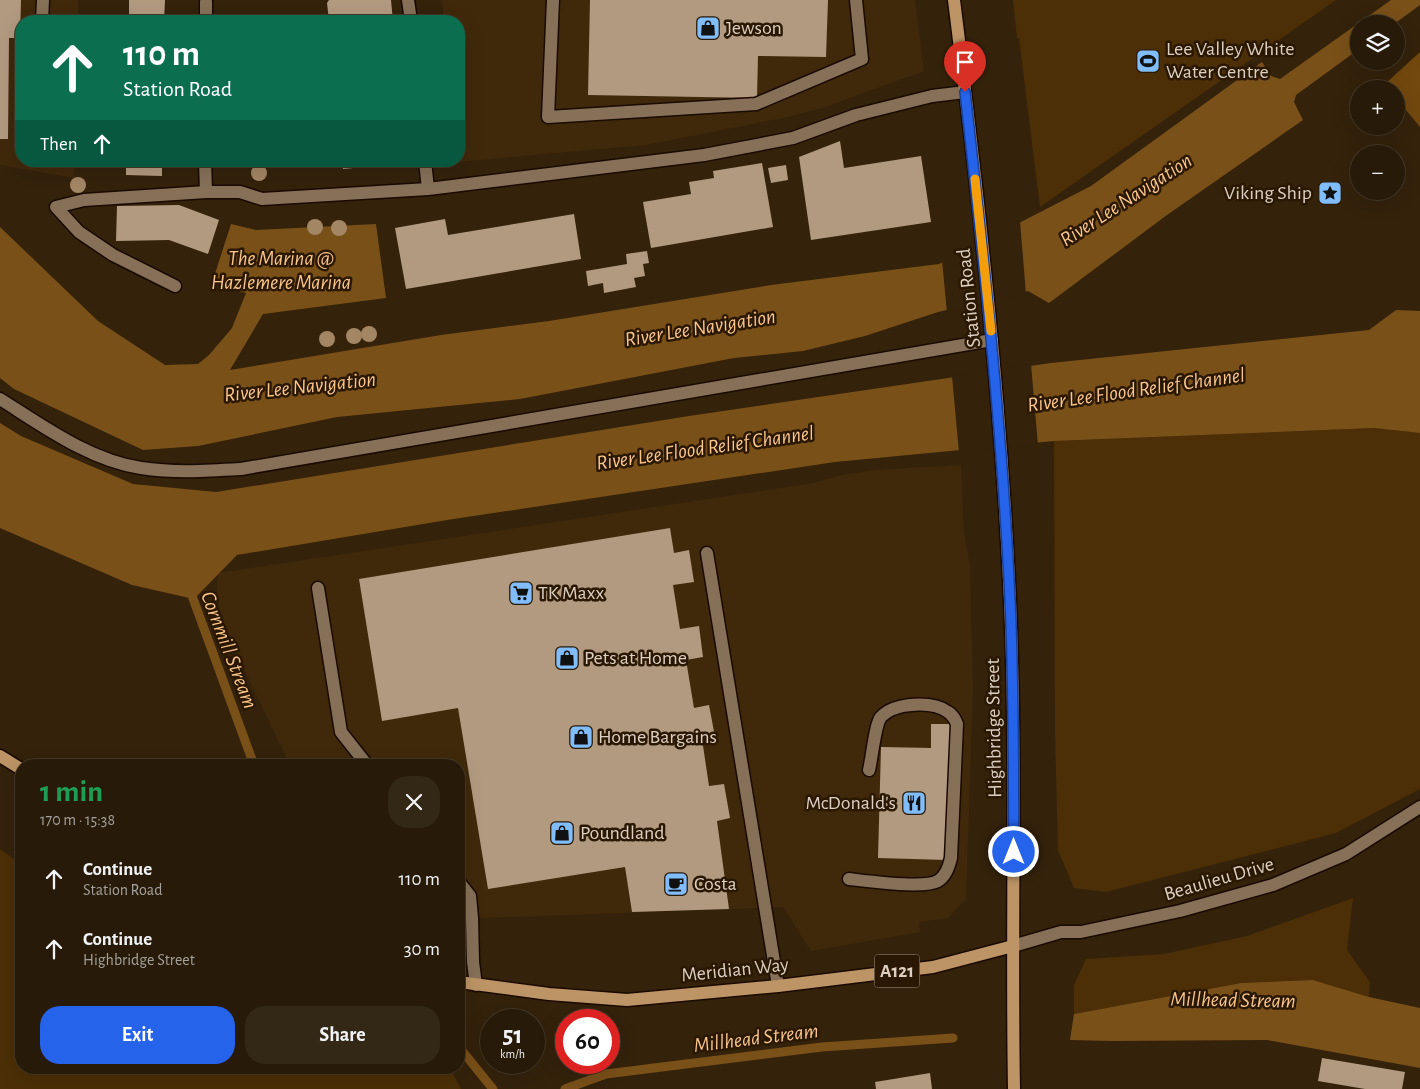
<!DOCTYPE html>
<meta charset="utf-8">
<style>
:root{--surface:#271a08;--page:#332716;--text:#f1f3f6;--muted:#a4a19c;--line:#433829;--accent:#2563eb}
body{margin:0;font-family:"Alegreya Sans",sans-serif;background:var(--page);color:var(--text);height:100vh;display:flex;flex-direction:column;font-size:19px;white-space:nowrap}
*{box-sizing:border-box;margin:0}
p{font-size:16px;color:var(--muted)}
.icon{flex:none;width:28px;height:28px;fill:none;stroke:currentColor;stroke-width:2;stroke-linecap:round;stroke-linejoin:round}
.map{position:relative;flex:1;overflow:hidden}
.side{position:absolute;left:15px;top:759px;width:450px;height:315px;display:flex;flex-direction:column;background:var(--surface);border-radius:20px;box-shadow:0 5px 20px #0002,0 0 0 1px var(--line)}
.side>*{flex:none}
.banner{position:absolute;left:15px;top:15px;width:450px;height:152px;border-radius:20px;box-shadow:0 5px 20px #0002,0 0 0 1px var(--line);background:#0b6e4f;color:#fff;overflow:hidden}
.tools{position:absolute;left:1350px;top:15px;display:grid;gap:10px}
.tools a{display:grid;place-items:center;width:55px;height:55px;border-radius:50%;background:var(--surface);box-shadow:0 5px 20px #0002,0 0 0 1px var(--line);font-size:25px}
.speed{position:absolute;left:480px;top:1009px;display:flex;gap:10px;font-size:25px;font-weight:700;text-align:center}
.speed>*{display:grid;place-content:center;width:65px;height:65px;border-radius:50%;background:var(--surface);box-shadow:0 5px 20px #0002,0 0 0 1px var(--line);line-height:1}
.speed small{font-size:12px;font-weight:400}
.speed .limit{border:8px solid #d22;background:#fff;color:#111}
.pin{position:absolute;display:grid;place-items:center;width:42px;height:42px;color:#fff;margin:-51px -21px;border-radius:50% 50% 50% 0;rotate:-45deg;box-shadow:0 0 5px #0007}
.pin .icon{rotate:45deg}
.me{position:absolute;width:55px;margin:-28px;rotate:0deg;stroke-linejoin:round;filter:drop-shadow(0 0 4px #0008)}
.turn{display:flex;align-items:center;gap:18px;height:105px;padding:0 25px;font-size:22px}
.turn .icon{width:65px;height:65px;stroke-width:2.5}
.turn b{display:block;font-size:35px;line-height:42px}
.then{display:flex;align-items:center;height:48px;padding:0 25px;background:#0003;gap:10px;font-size:19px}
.round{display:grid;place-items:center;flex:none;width:52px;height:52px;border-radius:20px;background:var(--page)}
.overview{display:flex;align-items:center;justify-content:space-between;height:85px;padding:0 25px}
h1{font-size:30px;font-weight:700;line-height:38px;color:#1e9e55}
.action{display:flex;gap:10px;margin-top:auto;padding:10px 25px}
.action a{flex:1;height:58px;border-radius:20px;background:var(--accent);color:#fff;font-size:20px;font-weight:700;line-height:58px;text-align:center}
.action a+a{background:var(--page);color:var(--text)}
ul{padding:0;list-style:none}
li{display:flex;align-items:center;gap:15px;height:70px;padding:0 25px}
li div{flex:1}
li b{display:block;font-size:19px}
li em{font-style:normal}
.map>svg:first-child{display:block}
.built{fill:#40290b}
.green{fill:#4c2f06}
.forest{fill:#72480e}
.water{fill:#7a5019}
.pier{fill:#34220b}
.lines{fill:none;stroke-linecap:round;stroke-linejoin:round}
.stream{stroke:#7a5019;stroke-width:9}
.building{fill:#b19a80}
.minor-casing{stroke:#1b0a00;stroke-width:15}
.major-casing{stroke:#1b0a00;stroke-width:15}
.minor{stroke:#867058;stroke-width:12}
.major{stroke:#bc9466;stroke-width:12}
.tree{fill:#a38664}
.route-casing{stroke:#184099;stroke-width:12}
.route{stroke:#2563eb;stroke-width:9}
.slow{stroke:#f59e0b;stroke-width:9}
.labels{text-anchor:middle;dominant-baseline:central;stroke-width:5;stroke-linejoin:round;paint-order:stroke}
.shield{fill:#2a1802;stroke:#a79888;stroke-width:1}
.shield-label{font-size:19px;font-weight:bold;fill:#dccfc2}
.poi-label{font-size:20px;fill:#dccfc2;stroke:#2a1802;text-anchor:start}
.street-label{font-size:20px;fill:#dccfc2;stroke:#2a1802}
.water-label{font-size:21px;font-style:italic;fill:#fac68c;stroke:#2a1802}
</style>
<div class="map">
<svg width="1420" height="1089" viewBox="0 0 1420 1089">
<rect width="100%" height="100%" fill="#34220b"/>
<!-- built -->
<path class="built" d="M0 0H78V21H21V161H75L74 178 0 165Z
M442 0H915L924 71 825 107 783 118 646 145 456 162 459 161V21H444Z
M961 465 964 533 970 565 973 688 966 899 948 918 919 922 920 932 811 951 783 907 459 919V765H290L230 640 220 610 217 590 218 573 814 483 841 475 876 470Z"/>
<!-- green -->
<path class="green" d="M1013 0H1336L1040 207 1019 38H1017Z
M1374 428 1420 433V789L1336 833 1106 892 1074 888 1058 850 1055 734 1054 441Z
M0 849 21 864V1068H450L461 1089H0Z
M1353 898 1347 950 1370 982 1369 997 1313 980 1241 983 1074 1014V985L1086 959 1164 954 1247 936Z"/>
<!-- forest -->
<path class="forest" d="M1420 52V127L1396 98V89H1389L1385 84Z"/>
<!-- water -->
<path class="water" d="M1391 0H1420V5L1394 24H1359V49L1296 95 1294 102 1303 120 1167 215 1049 303 1028 291 938 312 865 336 803 351 734 358 520 399 337 417 198 446 143 450 14 389 0 378V227L98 321 165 365 198 364 209 355 232 328 246 293 212 283 231 224 256 230 376 224 386 298 263 314 230 370 441 335 549 321 771 285 939 264 1091 186 1262 62 1271 76 1280 79Z
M1396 310 1420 311V433L1374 428 1054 441 835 462 447 520 237 555 194 599 132 585 0 528V423L21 436 133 484 216 492 689 416 1051 363 1369 330Z
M1313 980 1369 997 1420 1008V1068L1267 1040 1111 1041 1070 1040 1074 1014 1241 983Z"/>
<!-- pier -->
<path class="pier" d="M1020 221 1026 294 947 313 942 260Z
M1031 364 1038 445 959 453 952 376Z"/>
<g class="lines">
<!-- stream -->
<path class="stream" d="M188 590 191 593 254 765
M459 1047 493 1089
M565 1089 606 1074 822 1047 953 1038"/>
</g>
<!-- building -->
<path class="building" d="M0 0H21L20 38H9L8 139H0Z
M129 0H165L164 21H129Z
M329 0H391L393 21H329L327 3Z
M590 0H828L826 57 758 56 757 98 588 95Z
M840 141 844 168 921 156 931 222 811 240 799 157Z
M126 161H162V176L126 175Z
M343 161H404V163L343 169Z
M762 163 773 227 651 248 643 202 691 194 689 182 714 178 713 171Z
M786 165 788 180 771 183 768 168Z
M179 205 219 220 208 254 169 240 116 241 117 206Z
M574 214 581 259 406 289 395 228 445 219 448 235Z
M647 251 649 263 643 264 645 276 634 278 636 287 604 293 603 283 588 286 586 271 627 264 626 254Z
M670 528 674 553 689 550 694 582 673 585 680 629 699 626 703 657 686 660 694 708 709 705 715 737 702 739 709 786 724 784 730 818 717 821 729 909 632 912 625 867 488 889 458 708 382 721 359 579Z
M931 724H951L947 860 878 858 881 747 931 748Z
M1322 1058 1405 1072 1402 1089H1365L1318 1081Z
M930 1073 932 1089H876L875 1082Z"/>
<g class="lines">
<!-- minor casing -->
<g class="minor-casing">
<path id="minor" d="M408 0 411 21
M553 0 548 117 756 104 862 59 856 0
M42 21 43 0
M206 21V2
M205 161 206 192H240L262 199 428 189 704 155 793 138 856 115 932 96 965 92
M425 161 428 189
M175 286 113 255 79 232 56 207 84 200 206 192
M0 399C43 426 89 460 141 468 174 473 207 471 241 469L992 340
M707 553 778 986
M318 588 341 732 367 765
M849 879C866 881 924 889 938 881 946 876 949 867 951 858L957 724C955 719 953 715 948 712 933 701 895 702 881 717 875 724 872 758 869 770
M459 882 470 896 472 918 473 962 476 985
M1013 946 1061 932H1081L1180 911 1273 885 1346 854 1420 807"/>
</g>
<!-- major casing -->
<g class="major-casing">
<path id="major" d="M954 0C979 200 1001 400 1010 601 1017 763 1011 926 1014 1089
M0 756 21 769
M459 982 549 994 627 1000 778 986 933 967 1013 946"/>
</g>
<!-- minor -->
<use href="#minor" class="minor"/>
<!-- major -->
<use href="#major" class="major"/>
</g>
<!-- trees -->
<g class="tree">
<circle cx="259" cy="173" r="8"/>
<circle cx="78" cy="185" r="8"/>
<circle cx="315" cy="227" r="8"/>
<circle cx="339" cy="228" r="8"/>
<circle cx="369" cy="334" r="8"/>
<circle cx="354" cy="336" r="8"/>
<circle cx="327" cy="339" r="8"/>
</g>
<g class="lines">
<!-- route casing -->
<g class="route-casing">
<path id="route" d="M965 92C984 260 1002 429 1010 599 1014 683 1013 767 1014 852"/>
</g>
<!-- route -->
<use href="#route" class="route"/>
<!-- slow -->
<path class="slow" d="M975 179 991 331"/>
</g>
<!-- icons -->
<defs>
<g id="shop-square" transform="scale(1.25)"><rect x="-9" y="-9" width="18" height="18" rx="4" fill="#80bdfa" stroke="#2a1802"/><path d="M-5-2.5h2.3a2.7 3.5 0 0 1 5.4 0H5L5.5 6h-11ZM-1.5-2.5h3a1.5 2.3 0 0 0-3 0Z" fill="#111"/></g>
<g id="stadium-square" transform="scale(1.25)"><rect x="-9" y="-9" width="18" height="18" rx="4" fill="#80bdfa" stroke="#2a1802"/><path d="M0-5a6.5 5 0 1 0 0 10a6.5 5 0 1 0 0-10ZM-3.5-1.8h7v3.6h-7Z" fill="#111"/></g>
<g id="sight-square" transform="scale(1.25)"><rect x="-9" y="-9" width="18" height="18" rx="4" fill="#80bdfa" stroke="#2a1802"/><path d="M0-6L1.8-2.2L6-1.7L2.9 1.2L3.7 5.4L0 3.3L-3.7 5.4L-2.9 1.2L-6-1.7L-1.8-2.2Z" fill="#111"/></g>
<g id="supermarket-square" transform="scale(1.25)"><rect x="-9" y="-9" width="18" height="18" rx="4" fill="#80bdfa" stroke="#2a1802"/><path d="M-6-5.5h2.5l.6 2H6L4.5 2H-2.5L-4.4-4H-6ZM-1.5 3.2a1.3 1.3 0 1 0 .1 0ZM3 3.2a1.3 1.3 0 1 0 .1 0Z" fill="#111"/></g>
<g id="restaurant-square" transform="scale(1.25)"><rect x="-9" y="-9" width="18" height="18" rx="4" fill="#80bdfa" stroke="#2a1802"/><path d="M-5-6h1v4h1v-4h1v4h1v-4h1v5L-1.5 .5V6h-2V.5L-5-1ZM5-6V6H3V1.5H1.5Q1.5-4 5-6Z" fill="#111"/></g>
<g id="cafe-square" transform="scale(1.25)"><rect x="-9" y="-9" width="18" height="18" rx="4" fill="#80bdfa" stroke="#2a1802"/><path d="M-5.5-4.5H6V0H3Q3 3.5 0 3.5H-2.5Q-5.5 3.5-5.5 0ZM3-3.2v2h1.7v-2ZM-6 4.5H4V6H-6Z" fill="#111"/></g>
</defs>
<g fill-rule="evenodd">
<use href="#shop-square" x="708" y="28"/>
<use href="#stadium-square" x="1148" y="61"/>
<use href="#sight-square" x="1330" y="193"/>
<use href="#supermarket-square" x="521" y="593"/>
<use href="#shop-square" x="567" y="658"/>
<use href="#shop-square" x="581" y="737"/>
<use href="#restaurant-square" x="914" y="803"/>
<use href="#shop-square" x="562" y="833"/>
<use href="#cafe-square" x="676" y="884"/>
</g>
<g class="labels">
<!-- shield labels -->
<rect class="shield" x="874.5" y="954.5" width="45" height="33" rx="4"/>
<g class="shield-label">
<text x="897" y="971">A121</text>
</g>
<!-- poi labels -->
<g class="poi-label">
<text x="726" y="28">Jewson</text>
<text x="1166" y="49">Lee Valley White<tspan x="1166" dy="23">Water Centre</tspan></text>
<text x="1312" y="193" text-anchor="end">Viking Ship</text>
<text x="538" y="593">TK Maxx</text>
<text x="584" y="658">Pets at Home</text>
<text x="598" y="737">Home Bargains</text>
<text x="896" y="803" text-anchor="end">McDonald's</text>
<text x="580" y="833">Poundland</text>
<text x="694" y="884">Costa</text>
</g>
<!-- street labels -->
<g class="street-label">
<text transform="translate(969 298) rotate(-96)">Station Road</text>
<text transform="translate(994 728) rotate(-91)">Highbridge Street</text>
<text transform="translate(1219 879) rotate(-16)">Beaulieu Drive</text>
<text transform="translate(735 970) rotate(-6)">Meridian Way</text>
</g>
<!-- water labels -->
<g class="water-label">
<text transform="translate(1126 200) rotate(-33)">River Lee Navigation</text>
<text x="281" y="258">The Marina @<tspan x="281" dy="24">Hazlemere Marina</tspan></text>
<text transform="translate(700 328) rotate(-9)">River Lee Navigation</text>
<text transform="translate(300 387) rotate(-6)">River Lee Navigation</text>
<text transform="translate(1136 390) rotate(-8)">River Lee Flood Relief Channel</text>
<text transform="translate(705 448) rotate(-8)">River Lee Flood Relief Channel</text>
<text transform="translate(229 650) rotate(69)">Cornmill Stream</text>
<text transform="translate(1233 1000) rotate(1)">Millhead Stream</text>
<text transform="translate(756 1038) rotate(-7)">Millhead Stream</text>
</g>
</g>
</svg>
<div class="tools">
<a><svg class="icon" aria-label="layers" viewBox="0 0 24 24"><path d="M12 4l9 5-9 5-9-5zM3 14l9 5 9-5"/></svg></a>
<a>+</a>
<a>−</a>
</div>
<div class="speed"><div>51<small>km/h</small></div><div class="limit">60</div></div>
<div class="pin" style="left:965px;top:92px;background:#d93025"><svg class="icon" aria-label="arrive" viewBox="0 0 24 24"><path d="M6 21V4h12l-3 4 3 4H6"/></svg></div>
<svg class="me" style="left:1014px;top:852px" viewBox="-20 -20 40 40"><circle r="17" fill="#2563eb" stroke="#fff" stroke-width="3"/><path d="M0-11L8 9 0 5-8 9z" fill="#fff"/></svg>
<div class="banner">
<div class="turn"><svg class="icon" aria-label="ahead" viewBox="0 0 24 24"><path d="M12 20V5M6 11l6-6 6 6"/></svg><div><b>110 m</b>Station Road</div></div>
<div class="then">Then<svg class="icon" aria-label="ahead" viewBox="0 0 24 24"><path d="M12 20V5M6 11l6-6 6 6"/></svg></div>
</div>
<section class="side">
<div class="overview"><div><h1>1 min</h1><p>170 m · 15:38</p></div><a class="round"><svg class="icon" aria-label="close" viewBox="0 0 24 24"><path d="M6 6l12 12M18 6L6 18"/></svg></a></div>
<ul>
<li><svg class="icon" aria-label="ahead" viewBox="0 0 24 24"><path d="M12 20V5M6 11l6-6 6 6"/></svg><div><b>Continue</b><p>Station Road</p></div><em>110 m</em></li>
<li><svg class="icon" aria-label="ahead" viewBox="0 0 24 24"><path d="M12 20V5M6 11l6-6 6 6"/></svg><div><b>Continue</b><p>Highbridge Street</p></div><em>30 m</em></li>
</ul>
<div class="action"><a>Exit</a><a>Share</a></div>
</section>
</div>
